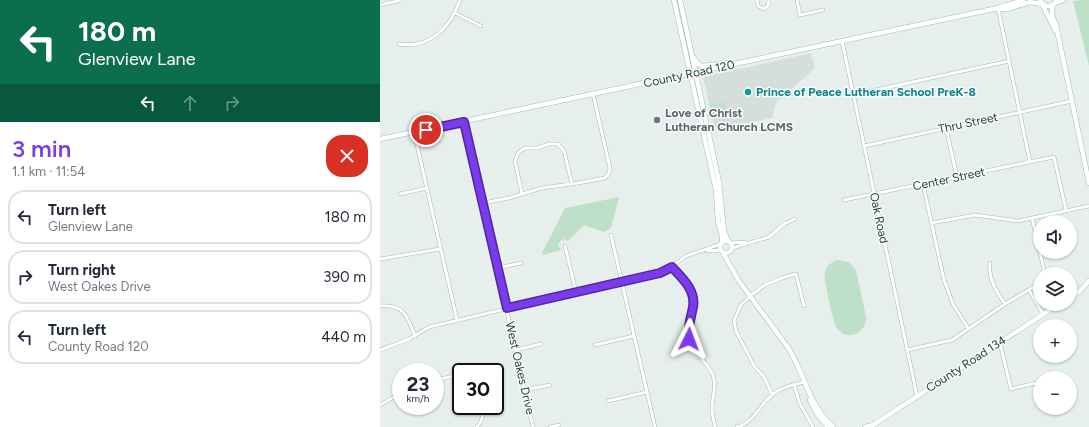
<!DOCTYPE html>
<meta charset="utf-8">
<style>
:root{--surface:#fff;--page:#f2f2f3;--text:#1f2937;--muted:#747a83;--line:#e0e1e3;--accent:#7c3aed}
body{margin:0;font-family:Figtree,sans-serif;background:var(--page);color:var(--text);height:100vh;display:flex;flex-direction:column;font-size:15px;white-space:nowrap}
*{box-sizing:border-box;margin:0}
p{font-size:13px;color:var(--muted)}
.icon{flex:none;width:22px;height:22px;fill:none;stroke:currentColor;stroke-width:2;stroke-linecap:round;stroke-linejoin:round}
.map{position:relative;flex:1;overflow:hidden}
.side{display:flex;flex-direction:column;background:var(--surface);width:380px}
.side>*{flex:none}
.hud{background:#0b6e4f;color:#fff;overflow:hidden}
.controls{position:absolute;left:653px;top:215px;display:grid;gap:8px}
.controls a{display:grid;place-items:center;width:44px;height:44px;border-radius:50%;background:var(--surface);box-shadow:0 1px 3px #0004;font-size:20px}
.speed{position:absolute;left:12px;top:363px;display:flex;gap:8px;font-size:20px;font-weight:700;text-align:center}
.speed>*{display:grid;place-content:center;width:52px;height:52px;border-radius:50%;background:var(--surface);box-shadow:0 1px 3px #0004;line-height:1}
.speed small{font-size:10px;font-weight:400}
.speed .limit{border:2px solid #111;border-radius:6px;background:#fff;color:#111}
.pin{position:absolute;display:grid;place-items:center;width:34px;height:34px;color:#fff;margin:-17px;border:2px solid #fff;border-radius:50%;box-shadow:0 1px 4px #0007}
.me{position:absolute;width:44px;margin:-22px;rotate:3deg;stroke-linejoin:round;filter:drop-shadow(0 0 3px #0008)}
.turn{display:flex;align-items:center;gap:14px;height:84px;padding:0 12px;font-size:18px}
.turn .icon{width:52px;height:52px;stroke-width:2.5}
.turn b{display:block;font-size:28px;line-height:34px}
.lanes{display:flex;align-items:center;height:38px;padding:0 12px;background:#0003;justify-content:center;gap:20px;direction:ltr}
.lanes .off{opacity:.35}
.round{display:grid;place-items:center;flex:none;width:42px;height:42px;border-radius:16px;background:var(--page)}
.headline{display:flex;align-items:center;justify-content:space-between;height:68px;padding:0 12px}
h1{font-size:24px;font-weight:600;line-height:30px;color:var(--accent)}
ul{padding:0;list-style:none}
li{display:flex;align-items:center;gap:12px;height:54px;margin:0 8px 6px;padding:0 4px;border:2px solid var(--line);border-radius:16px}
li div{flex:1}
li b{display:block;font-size:15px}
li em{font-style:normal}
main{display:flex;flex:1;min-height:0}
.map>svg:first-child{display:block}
.built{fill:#d4dfda}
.green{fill:#bfe0c8}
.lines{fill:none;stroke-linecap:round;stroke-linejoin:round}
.street-casing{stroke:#a8b8b2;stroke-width:4}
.secondary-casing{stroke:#a4bbb3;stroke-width:5.5}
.street{stroke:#fff;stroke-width:3}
.secondary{stroke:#fff;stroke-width:4.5}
.route-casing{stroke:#51269a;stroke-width:10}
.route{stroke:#7c3aed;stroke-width:7}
.culture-dot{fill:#0f9aa8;stroke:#f7fbf9;stroke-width:1.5}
.worship-dot{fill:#6b7280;stroke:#f7fbf9;stroke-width:1.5}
.labels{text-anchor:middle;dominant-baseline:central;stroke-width:3;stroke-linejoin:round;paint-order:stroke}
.street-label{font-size:12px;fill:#24423a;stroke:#f7fbf9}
.culture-label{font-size:12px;font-weight:bold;fill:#0d838f;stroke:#f7fbf9;text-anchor:start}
.worship-label{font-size:12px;font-weight:bold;fill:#5b616d;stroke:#f7fbf9;text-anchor:start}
</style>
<main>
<section class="side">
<div class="hud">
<div class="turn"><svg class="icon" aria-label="left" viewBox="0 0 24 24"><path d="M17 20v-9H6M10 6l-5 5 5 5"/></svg><div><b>180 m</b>Glenview Lane</div></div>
<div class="lanes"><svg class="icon" aria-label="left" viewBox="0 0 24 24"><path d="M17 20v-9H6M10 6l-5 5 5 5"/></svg><svg class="icon off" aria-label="ahead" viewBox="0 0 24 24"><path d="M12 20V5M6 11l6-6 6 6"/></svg><svg class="icon off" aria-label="right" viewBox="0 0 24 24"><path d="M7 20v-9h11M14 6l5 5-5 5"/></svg></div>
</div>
<div class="headline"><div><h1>3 min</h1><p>1.1 km · 11:54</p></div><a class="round" style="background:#d93025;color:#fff"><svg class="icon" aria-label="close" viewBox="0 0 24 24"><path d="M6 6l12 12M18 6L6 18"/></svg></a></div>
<ul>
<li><svg class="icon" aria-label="left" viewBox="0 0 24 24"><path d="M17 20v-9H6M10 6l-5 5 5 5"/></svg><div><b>Turn left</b><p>Glenview Lane</p></div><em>180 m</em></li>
<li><svg class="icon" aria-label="right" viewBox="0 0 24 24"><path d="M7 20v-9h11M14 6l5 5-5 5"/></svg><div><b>Turn right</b><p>West Oakes Drive</p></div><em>390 m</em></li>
<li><svg class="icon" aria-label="left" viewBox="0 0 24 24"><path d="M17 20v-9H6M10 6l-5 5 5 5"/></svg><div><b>Turn left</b><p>County Road 120</p></div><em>440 m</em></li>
</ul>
</section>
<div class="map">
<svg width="709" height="427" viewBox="0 0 709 427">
<rect width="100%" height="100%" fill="#e6efeb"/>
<!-- built -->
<path class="built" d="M431 53 435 68 396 103 392 118 335 130 323 77Z"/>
<!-- green -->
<path class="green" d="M700 0H709V66L693 1Z
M345 102 347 114 333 116 330 105Z
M239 197 231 228 224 232 204 225 188 241 184 239 180 241 178 245 181 250 163 255 162 253 185 208Z
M458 260 469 262 476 270 486 317C487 334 466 342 457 328 453 323 443 277 445 271 447 265 453 261 458 260Z"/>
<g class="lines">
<!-- street casing -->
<g class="street-casing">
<path id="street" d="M377 0 378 6 384 9 388 6 389 0
M417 0 420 15 443 10
M0 5 21 0
M618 8 650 162
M75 13 101 26
M462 41 537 396
M19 44C50 49 71 27 80 0
M473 95 629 61
M84 122 153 427
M566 128 577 177
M34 132 77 320
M484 146 692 101
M543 184 564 280 573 304 588 328
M20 194 47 188
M142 194 135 161 138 153 145 148H157L169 144H178L184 151 192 184
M464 200 674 157 686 210
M103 203 129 198 162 188 198 183 225 178 229 173 230 168 213 94
M652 218 665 274
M551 223 595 215 638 221 709 206
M231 235 275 427
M351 243 365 242
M185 246 196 292
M352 248 389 237 404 224 415 219
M327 251 341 250
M0 259 60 249
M610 263C608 279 616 291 625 304
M292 267C310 286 316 290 310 318 309 325 307 332 309 339 314 353 327 362 333 375 337 387 332 397 332 409 332 415 334 421 335 427
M118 268 141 263
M649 290 663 314
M0 306C24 304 27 316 35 336
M620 343 631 389 660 382
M215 345 254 336
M0 350 29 339 49 327 280 273 289 269 306 256 341 244
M136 350 161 344
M527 350 572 340 625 304 660 283
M55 380 74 376 81 377
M414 385 420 404 433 427
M145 390 170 385
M392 394 384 377 374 366 356 331 354 321 361 305 370 296 385 285 402 278 416 274 424 306
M228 401 267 392
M0 405 21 393
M97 427C102 421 104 414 104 406
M170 427 179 425
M357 427C374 423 379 405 392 395 401 387 413 385 424 382"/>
</g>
<!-- secondary casing -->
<g class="secondary-casing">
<path id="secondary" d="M294 0 336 190 338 221 342 236V243
M300 0 339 182 344 232 348 241
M660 0C664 8 673 8 677 0
M675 3 683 0
M662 4 676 31
M673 5C670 12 673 18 676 25L709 183
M620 9H627L650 2 662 4
M314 58 318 64 322 66 349 63
M0 139 618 8 643 0
M340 247a6 6 0 1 1 12 0a6 6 0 1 1-12 0Z
M343 253 359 281 409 349 418 366 432 399 442 415 453 427
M690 297 700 291 709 281
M430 400 437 414 448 427
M485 427 493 425 679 304"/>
</g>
<!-- street -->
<use href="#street" class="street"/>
<!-- secondary -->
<use href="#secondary" class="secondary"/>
</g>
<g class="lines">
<!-- route casing -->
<g class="route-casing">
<path id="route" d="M46 130 84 122 127 308 280 273 292 267C302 278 316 290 313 307 311 318 307 328 309 339"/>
</g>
<!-- route -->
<use href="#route" class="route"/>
</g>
<!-- markers -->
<circle class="culture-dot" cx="368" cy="92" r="4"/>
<circle class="worship-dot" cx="277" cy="120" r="4"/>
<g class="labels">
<!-- street labels -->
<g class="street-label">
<text transform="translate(309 74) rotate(-12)">County Road 120</text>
<text transform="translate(588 123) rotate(-12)">Thru Street</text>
<text transform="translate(569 179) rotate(-12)">Center Street</text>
<text transform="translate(499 218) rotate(78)">Oak Road</text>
<text transform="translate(586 364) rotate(-33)">County Road 134</text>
<text transform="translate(140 368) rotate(77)">West Oakes Drive</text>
</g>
<!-- culture labels -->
<g class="culture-label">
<text x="376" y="92">Prince of Peace Lutheran School PreK-8</text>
</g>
<!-- worship labels -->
<g class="worship-label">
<text x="285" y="113">Love of Christ<tspan x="285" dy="14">Lutheran Church LCMS</tspan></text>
</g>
</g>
</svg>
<div class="controls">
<a><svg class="icon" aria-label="sound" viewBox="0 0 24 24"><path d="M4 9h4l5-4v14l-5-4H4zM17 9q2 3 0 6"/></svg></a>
<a><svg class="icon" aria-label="layers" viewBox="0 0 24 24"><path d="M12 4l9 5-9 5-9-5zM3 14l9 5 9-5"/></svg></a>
<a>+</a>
<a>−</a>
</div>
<div class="speed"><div>23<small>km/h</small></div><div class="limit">30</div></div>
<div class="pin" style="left:46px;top:130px;background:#d93025"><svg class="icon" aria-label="arrive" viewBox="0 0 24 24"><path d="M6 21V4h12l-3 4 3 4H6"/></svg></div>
<svg class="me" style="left:309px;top:339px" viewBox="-20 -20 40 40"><path d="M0-17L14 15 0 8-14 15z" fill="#7c3aed" stroke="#fff" stroke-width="4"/></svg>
</div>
</main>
